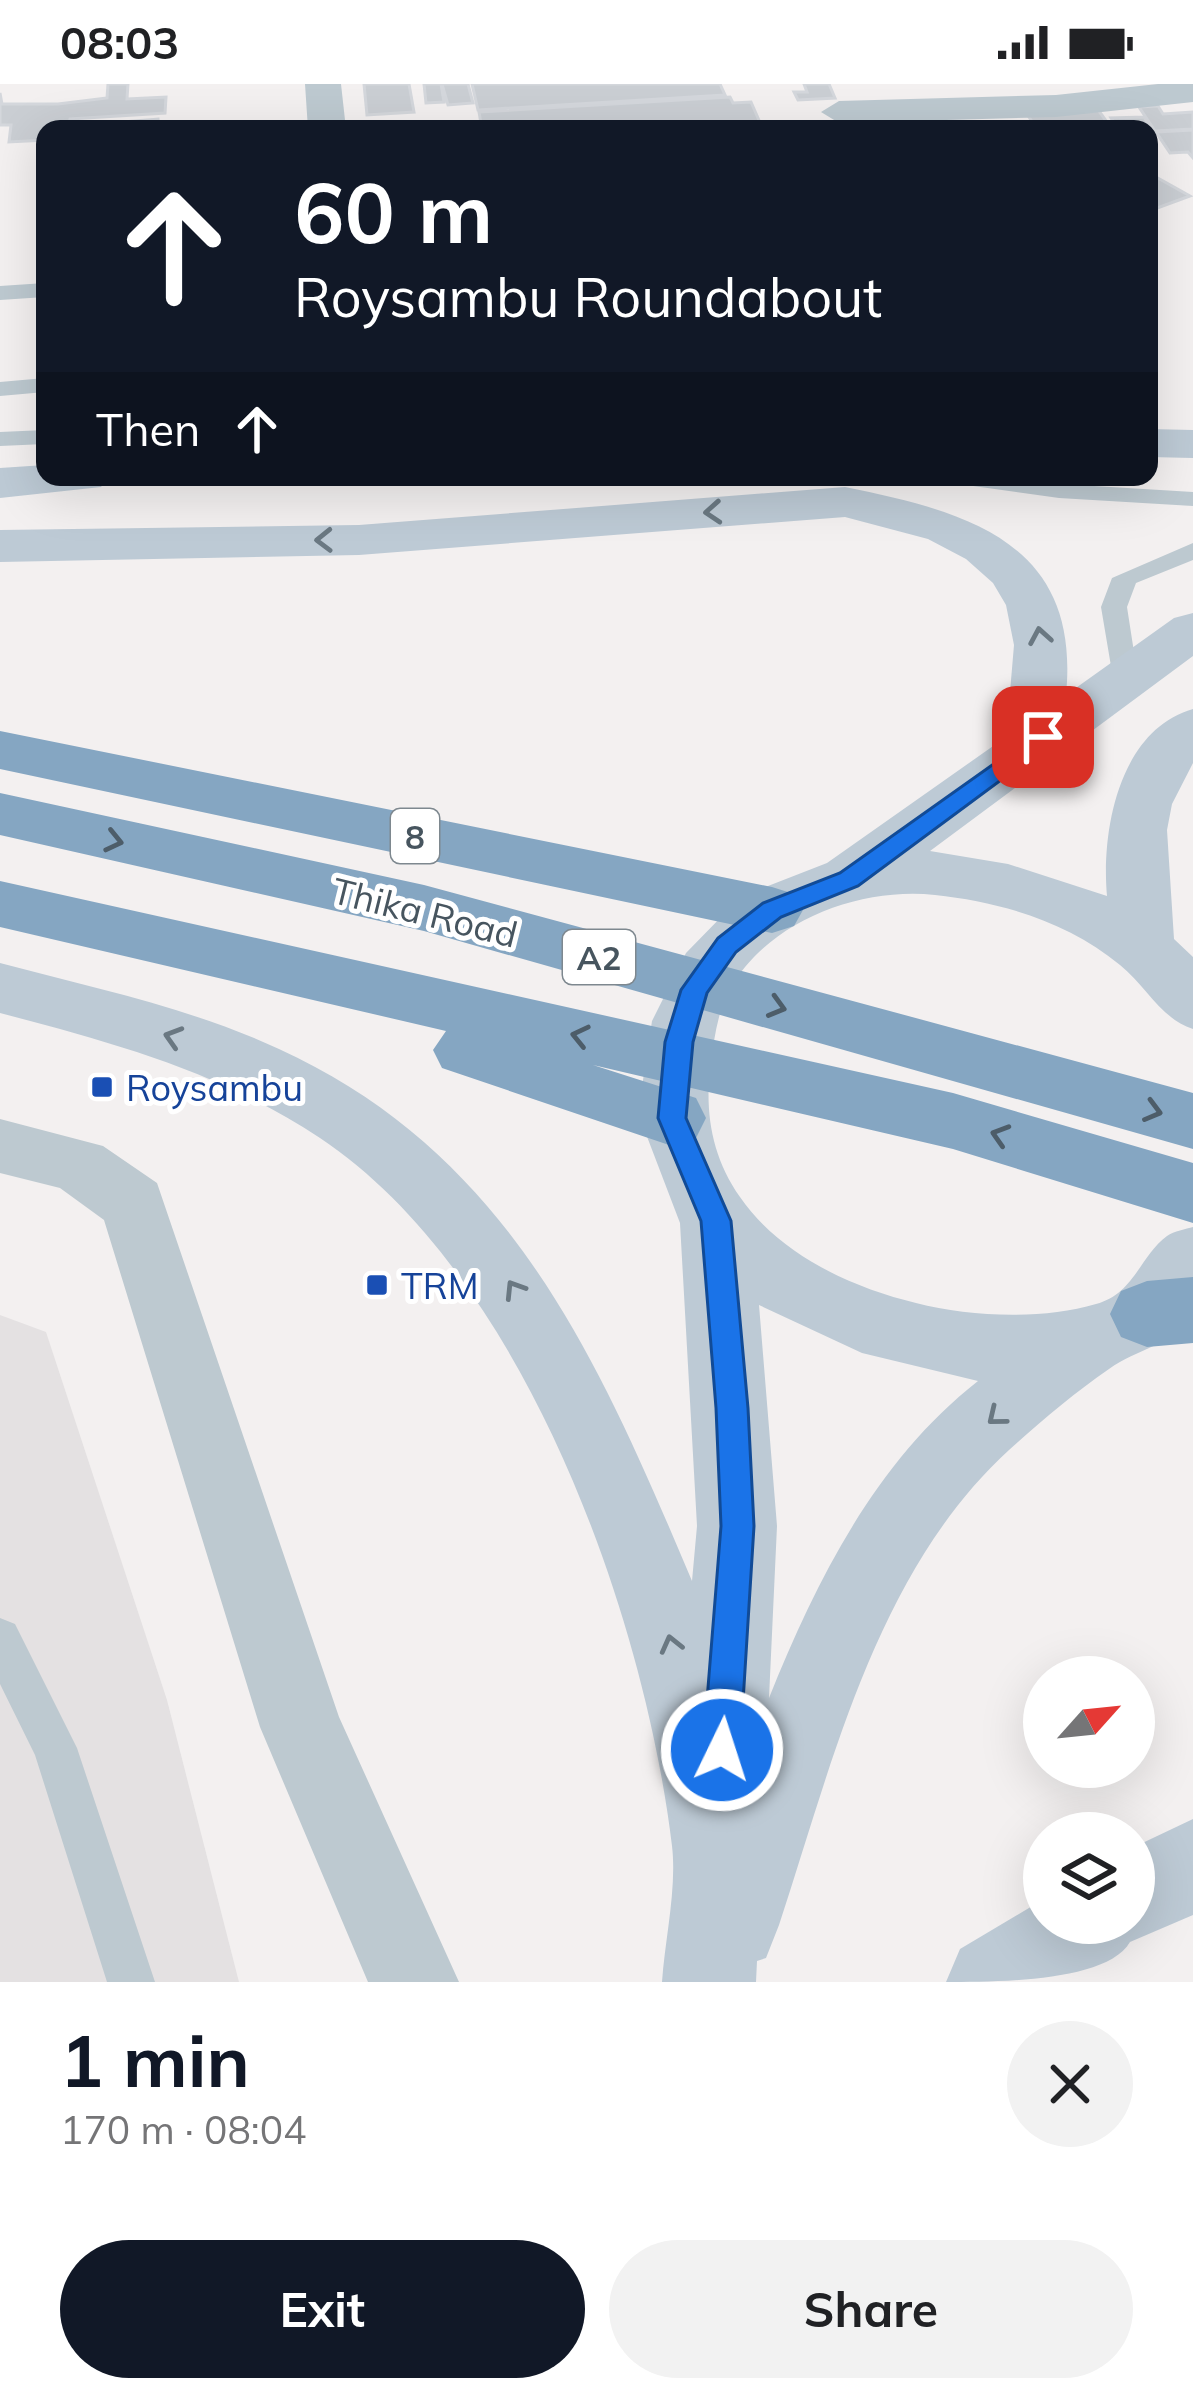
<!DOCTYPE html>
<meta charset="utf-8">
<style>
:root{--surface:#fff;--page:#f2f2f2;--text:#202124;--muted:#757577;--accent:#111827}
body{margin:0;font-family:Mulish,sans-serif;background:var(--page);color:var(--text);height:100vh;display:flex;flex-direction:column;font-size:45px;white-space:nowrap}
*{box-sizing:border-box;margin:0}
p{font-size:39px;color:var(--muted)}
.icon{flex:none;width:66px;height:66px;fill:none;stroke:currentColor;stroke-width:2;stroke-linecap:round;stroke-linejoin:round}
.map{position:relative;height:1898px;overflow:hidden}
.panel{display:flex;flex-direction:column;background:var(--surface);flex:1}
.panel>*{flex:none}
.hud{position:absolute;left:36px;top:36px;width:1122px;height:366px;border-radius:24px;box-shadow:0 12px 48px #0002;background:#111827;color:#fff;overflow:hidden}
.needle{width:78px;rotate:63deg}
.fabs{position:absolute;left:1023px;top:1572px;display:grid;gap:24px}
.fabs a{display:grid;place-items:center;width:132px;height:132px;border-radius:50%;background:var(--surface);box-shadow:0 12px 48px #0002;font-size:60px}
.pin{position:absolute;display:grid;place-items:center;width:102px;height:102px;color:#fff;margin:-51px;border-radius:24px;box-shadow:0 6px 18px #0006}
.me{position:absolute;width:132px;margin:-66px;rotate:4deg;stroke-linejoin:round;filter:drop-shadow(0 0 9px #0008)}
.turn{display:flex;align-items:center;gap:42px;height:252px;padding:0 60px;font-size:54px}
.turn .icon{width:156px;height:156px;stroke-width:2.5}
.turn b{display:block;font-size:84px;line-height:102px}
.then{display:flex;align-items:center;height:114px;padding:0 60px;background:#0003;gap:24px;font-size:45px}
.round{display:grid;place-items:center;flex:none;width:126px;height:126px;border-radius:63px;background:var(--page)}
.summary{display:flex;align-items:center;justify-content:space-between;height:204px;padding:0 60px}
h1{font-size:72px;font-weight:700;line-height:90px;color:var(--accent)}
.cta{display:flex;gap:24px;margin-top:auto;padding:24px 60px}
.cta a{flex:1;height:138px;border-radius:72px;background:var(--accent);color:#fff;font-size:48px;font-weight:700;line-height:138px;text-align:center}
.cta a+a{background:var(--page);color:var(--text)}
.status{display:flex;justify-content:space-between;align-items:center;height:84px;padding:0 60px;background:var(--surface);direction:ltr}
.status svg{height:33px;fill:currentColor}
.map>svg:first-child{display:block}
.education{fill:#e4e1e2}
.building{fill:#caced3;stroke:#d4d7dc;stroke-width:3}
.lines{fill:none;stroke-linecap:round;stroke-linejoin:round}
.lane{fill:#bdc9d0;fill-rule:evenodd}
.street{fill:#bdc9d0;fill-rule:evenodd}
.secondary{fill:#bdcad5;fill-rule:evenodd}
.highway{fill:#85a6c2;fill-rule:evenodd}
.oneway{stroke:#6a7882}
.oneway2{stroke:#4d5d69}
.route{fill:#1a73e8;stroke:#114b97;stroke-width:3}
.transit-dot{fill:#1a4fb4;stroke:#fff;stroke-width:4.5}
.labels{text-anchor:middle;dominant-baseline:central;stroke-width:10;stroke-linejoin:round;paint-order:stroke}
.shield{fill:#fff;stroke:#7e888f;stroke-width:3}
.shield-label{font-size:33px;font-weight:bold;fill:#47555f}
.street-label{font-size:36px;fill:#47555f;stroke:#fff}
.transit-label{font-size:36px;fill:#164399;stroke:#fff;text-anchor:start}
</style>
<div class="status"><b>08:03</b><svg viewBox="0 0 49 12"><path d="M0 12V9h3v3zM5 12V6h3v6zM10 12V3h3v9zM15 12V0h3v12zM26 1h20v11H26zM47 4h2v5h-2z"/></svg></div>
<div class="map">
<svg width="1193" height="1898" viewBox="0 0 1193 1898">
<rect width="100%" height="100%" fill="#f3f0f0"/>
<!-- education -->
<path class="education" d="M0 1231 46 1248 167 1616 239 1898H0Z"/>
<!-- building -->
<path class="building" d="M108 0H128L127 15 166 13 165 29 70 35 69 45H45V56L9 58 11 41H0V9L2 20H58L107 14Z
M364 0H409L414 28 367 31Z
M424 0H441L444 18 426 19Z
M442 0H468L473 19 448 21Z
M472 0H720L725 11 478 26Z
M804 0H829L835 14 798 16 794 8H807Z
M730 13 733 19 751 18 761 41 482 45 479 28Z
M1158 22 1163 30 1193 28V45L1155 47 1139 23Z
M1096 23 1112 45H1037L1025 27Z
M1144 33 1151 44 1118 45 1111 34Z
M158 35 159 45H122L121 38Z
M1193 46V74L1188 68 1170 69 1156 48Z
M1156 93 1190 112 1149 127V96Z"/>
<g class="lines">
<!-- lane -->
<path class="lane" d="M45 199V213L0 216V202Z
M45 294V308L0 312V298Z
M45 346V360L0 362V348Z
M947 393 1193 408V422L1059 414 959 400Z
M1193 459V476L1136 499 1127 523 1138 594 1124 603 1114 600 1101 523 1112 494Z
M0 1534 15 1540 77 1664 155 1898H107L35 1671 0 1600Z"/>
<!-- street -->
<path class="street" d="M305 0H341L346 45H308Z
M1158 0H1193V18L1056 33 839 39 821 28 839 17 1056 11Z
M0 1035 103 1062 157 1099 339 1633 459 1898H368L260 1643 104 1136 60 1104 0 1089Z"/>
<!-- secondary -->
<path class="secondary" d="M1149 345 1193 346V374L1149 373Z
M45 381V393H109L101 403 0 414V384Z
M845 403C969 428 1081 459 1066 611L1174 534 1193 529V572L930 767 1008 780 1107 812C1101 747 1119 646 1193 625V679L1172 720 1167 746 1174 855 1193 873V945C1160 934 1147 903 1120 881 1068 838 1001 818 935 811 861 803 769 836 730 905 717 928 714 957 710 984 705 1030 712 1073 740 1113 779 1170 850 1203 916 1219 971 1233 1041 1236 1096 1220 1134 1210 1140 1172 1167 1152 1174 1147 1186 1145 1193 1143V1232C1169 1263 1138 1264 1109 1285 1074 1309 1040 1338 1009 1366 877 1487 833 1677 779 1841L766 1874 757 1877 756 1898H662C665 1855 677 1804 672 1762 644 1529 523 1189 320 1054 221 988 114 959 0 929V879C94 904 191 924 279 965 511 1071 599 1277 692 1497L697 1442 680 1139 638 1029 652 937 686 869 726 828 768 802 827 779 996 660 1010 608 1014 561 1006 521 993 499 966 475 928 455 845 433 359 471 0 478V446L359 441ZM759 1221 862 1269 978 1297C876 1377 817 1495 769 1614L777 1442Z
M1193 1735V1831L1130 1858C1107 1898 997 1898 946 1898L960 1865 1044 1815V1839H1134V1763Z"/>
<!-- highway -->
<path class="highway" d="M0 647 772 803 794 810 803 826 794 842 772 849 0 685Z
M0 709 424 801 1193 1009V1065L424 847 0 751Z
M0 797 953 1009 1193 1079V1139L953 1065 593 981 696 1014 706 1034 696 1054 672 1062 442 984 433 966 446 947 0 843Z
M1193 1193V1259L1147 1263 1121 1253 1110 1230 1121 1207 1147 1197Z"/>
</g>
<!-- one-way arrows -->
<defs><path id="oneway-chevron" d="M-2-3.5L2.5 0L-2 3.5" fill="none" stroke-width="1.6" stroke-linecap="round" stroke-linejoin="round" transform="scale(3)"/></defs>
<g class="oneway">
<use href="#oneway-chevron" transform="translate(713 428) rotate(176)"/>
<use href="#oneway-chevron" transform="translate(324 456) rotate(179)"/>
<use href="#oneway-chevron" transform="translate(1040 552) rotate(-100)"/>
<use href="#oneway-chevron" transform="translate(173 953) rotate(-163)"/>
<use href="#oneway-chevron" transform="translate(514 1205) rotate(-122)"/>
<use href="#oneway-chevron" transform="translate(996 1333) rotate(141)"/>
<use href="#oneway-chevron" transform="translate(671 1560) rotate(-104)"/>
</g>
<g class="oneway2">
<use href="#oneway-chevron" transform="translate(114 757) rotate(13)"/>
<use href="#oneway-chevron" transform="translate(777 923) rotate(16)"/>
<use href="#oneway-chevron" transform="translate(580 952) rotate(-167)"/>
<use href="#oneway-chevron" transform="translate(1153 1027) rotate(15)"/>
<use href="#oneway-chevron" transform="translate(1000 1051) rotate(-163)"/>
</g>
<!-- route -->
<path class="route" d="M1043 645 1055 653 1051 659 858 802 781 833 736 868 707 909 693 958 686 1034 731 1137 748 1324 754 1442 740 1666 734 1679 722 1685 709 1679 703 1666 721 1442 716 1324 701 1137 658 1034 665 958 681 906 718 854 763 819 840 789Z"/>
<!-- markers -->
<g class="transit-dot">
<rect x="90" y="991" width="24" height="24" rx="6"/>
<rect x="365" y="1189" width="24" height="24" rx="6"/>
</g>
<g class="labels">
<!-- shield labels -->
<g class="shield">
<rect x="391" y="725" width="48" height="54" rx="9"/>
<rect x="563" y="846" width="72" height="54" rx="9"/>
</g>
<g class="shield-label">
<text x="415" y="752">8</text>
<text x="599" y="873">A2</text>
</g>
<!-- street labels -->
<g class="street-label">
<text transform="translate(425 828) rotate(14)">Thika Road</text>
</g>
<!-- transit labels -->
<g class="transit-label">
<text x="126" y="1003">Roysambu</text>
<text x="401" y="1201">TRM</text>
</g>
</g>
</svg>
<div class="fabs">
<a><svg class="needle" viewBox="-14 -14 28 28"><path d="M0-13l5 13h-10z" fill="#e53935"/><path d="M0 13l5-13h-10z" fill="#757577"/></svg></a>
<a><svg class="icon" aria-label="layers" viewBox="0 0 24 24"><path d="M12 4l9 5-9 5-9-5zM3 14l9 5 9-5"/></svg></a>
</div>
<div class="pin" style="left:1043px;top:653px;background:#d93025"><svg class="icon" aria-label="arrive" viewBox="0 0 24 24"><path d="M6 21V4h12l-3 4 3 4H6"/></svg></div>
<svg class="me" style="left:722px;top:1666px" viewBox="-20 -20 40 40"><circle r="17" fill="#1a73e8" stroke="#fff" stroke-width="3"/><path d="M0-11L8 9 0 5-8 9z" fill="#fff"/></svg>
<div class="hud">
<div class="turn"><svg class="icon" aria-label="ahead" viewBox="0 0 24 24"><path d="M12 20V5M6 11l6-6 6 6"/></svg><div><b>60 m</b>Roysambu Roundabout</div></div>
<div class="then">Then<svg class="icon" aria-label="ahead" viewBox="0 0 24 24"><path d="M12 20V5M6 11l6-6 6 6"/></svg></div>
</div>
</div>
<section class="panel">
<div class="summary"><div><h1>1 min</h1><p>170 m · 08:04</p></div><a class="round"><svg class="icon" aria-label="close" viewBox="0 0 24 24"><path d="M6 6l12 12M18 6L6 18"/></svg></a></div>
<div class="cta"><a>Exit</a><a>Share</a></div>
</section>
